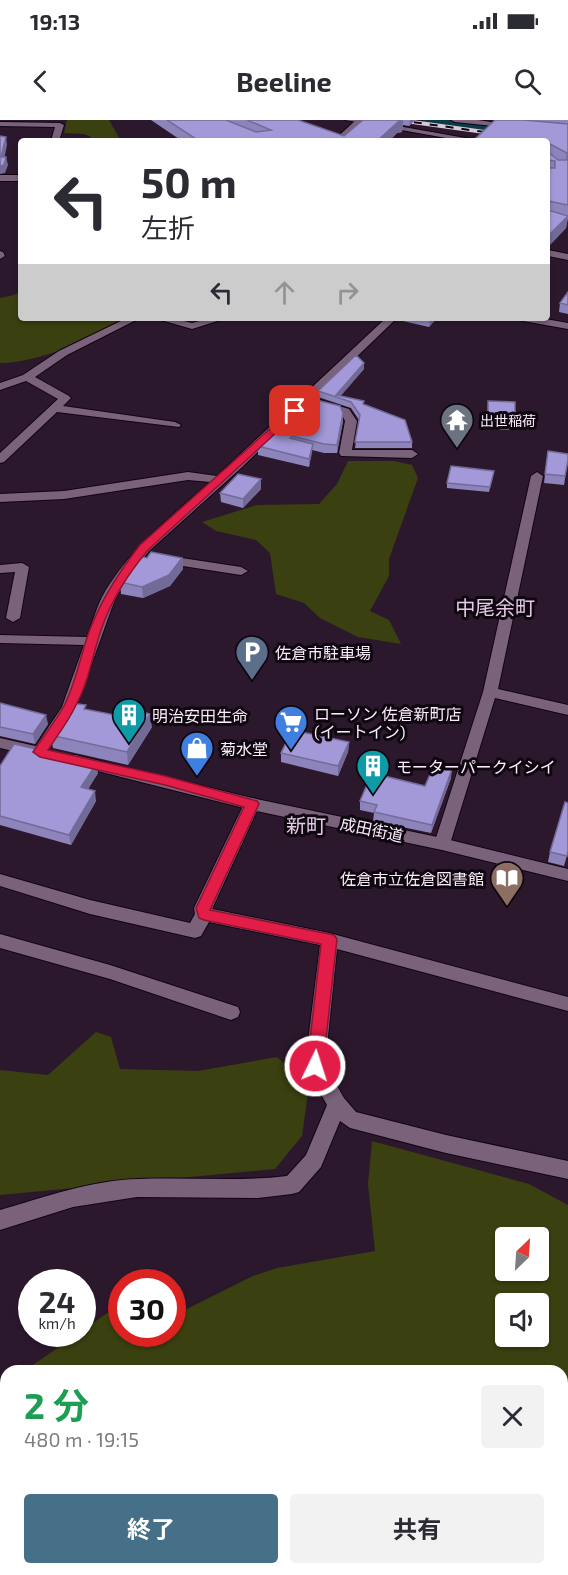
<!DOCTYPE html>
<html lang="ja">
<meta charset="utf-8">
<style>
:root{--surface:#fff;--page:#f2f2f3;--text:#2b2b33;--muted:#7c7c81;--accent:#457087}
body{margin:0;font-family:"Exo 2","Noto Sans JP",sans-serif;background:var(--page);color:var(--text);height:100vh;display:flex;flex-direction:column;font-size:22px;white-space:nowrap}
*{box-sizing:border-box;margin:0}
p{font-size:20px;color:var(--muted)}
.icon{flex:none;width:33px;height:33px;fill:none;stroke:currentColor;stroke-width:2;stroke-linecap:round;stroke-linejoin:round}
.map{position:relative;flex:1;overflow:hidden}
.drawer{position:absolute;left:0px;top:1245px;width:568px;height:210px;display:flex;flex-direction:column;background:var(--surface);border-radius:18px 18px 0 0;box-shadow:0 2px 4px #0004}
.drawer>*{flex:none}
.banner{position:absolute;left:18px;top:18px;width:532px;height:183px;border-radius:6px;box-shadow:0 2px 4px #0004;background:#fff;color:var(--text);overflow:hidden}
.needle{width:39px;rotate:25deg}
.buttons{position:absolute;left:495px;top:1107px;display:grid;gap:12px}
.buttons a{display:grid;place-items:center;width:54px;height:54px;border-radius:6px;background:var(--surface);box-shadow:0 2px 4px #0004;font-size:30px}
.speed{position:absolute;left:18px;top:1149px;display:flex;gap:12px;font-size:30px;font-weight:700;text-align:center}
.speed>*{display:grid;place-content:center;width:78px;height:78px;border-radius:50%;background:var(--surface);box-shadow:0 2px 4px #0004;line-height:1}
.speed small{font-size:15px;font-weight:400}
.speed .limit{border:9px solid #d22;background:#fff;color:#111}
.pin{position:absolute;display:grid;place-items:center;width:51px;height:51px;color:#fff;margin:-26px;border-radius:12px;box-shadow:0 3px 9px #0006}
.me{position:absolute;width:66px;margin:-33px;rotate:4deg;stroke-linejoin:round;filter:drop-shadow(0 0 4px #0008)}
.turn{display:flex;align-items:center;gap:21px;height:126px;padding:0 24px;font-size:27px}
.turn .icon{width:78px;height:78px;stroke-width:2.5}
.turn b{display:block;font-size:42px;line-height:51px}
.lanes{display:flex;align-items:center;height:57px;padding:0 24px;background:#0003;justify-content:center;gap:30px;direction:ltr}
.lanes .off{opacity:.35}
.round{display:grid;place-items:center;flex:none;width:63px;height:63px;border-radius:6px;background:var(--page)}
.summary{display:flex;align-items:center;justify-content:space-between;height:102px;padding:0 24px}
h1{font-size:36px;font-weight:700;line-height:45px;color:#1e9e55}
.cta{display:flex;gap:12px;margin-top:auto;padding:12px 24px}
.cta a{flex:1;height:69px;border-radius:6px;background:var(--accent);color:#fff;font-size:24px;font-weight:700;line-height:69px;text-align:center}
.cta a+a{background:var(--page);color:var(--text)}
.status{display:flex;justify-content:space-between;align-items:center;height:42px;padding:0 30px;background:var(--surface);direction:ltr}
.status svg{height:16px;fill:currentColor}
header{display:flex;justify-content:space-between;align-items:center;height:78px;padding:0 24px;background:var(--surface);font-size:27px;font-weight:700}
.map>svg:first-child{display:block}
.green{fill:#3a400f;fill-rule:evenodd}
.lines{fill:none;stroke-linecap:round;stroke-linejoin:round}
.river{fill:#073b46;fill-rule:evenodd}
.minor-casing{stroke:#130315;stroke-width:2}
.tertiary-casing{stroke:#130315;stroke-width:2}
.minor{fill:#7a627b;fill-rule:evenodd}
.tertiary{fill:#7a627b;fill-rule:evenodd}
.rail-casing{stroke:#d8c9d8;stroke-width:4}
.rail{stroke:#0f070f;stroke-width:2;stroke-dasharray:8;stroke-linecap:butt}
.wall{fill:#8c84ba}
.shaded-wall{fill:#726b97}
.building{fill:#a399d8;stroke:#726b97;stroke-width:1.5;fill-rule:evenodd}
.route{fill:#e11d48;stroke:#92132f;stroke-width:1.5}
.labels{text-anchor:middle;dominant-baseline:central;stroke-width:6;stroke-linejoin:round;paint-order:stroke}
.far-poi-label{font-size:14px;fill:#fbedfb;stroke:#0f070f;text-anchor:start}
.poi-label{font-size:16px;fill:#fbedfb;stroke:#0f070f;text-anchor:start}
.street-label{font-size:16px;fill:#fbedfb;stroke:#0f070f}
.quarter-label{font-size:20px;fill:#e5c9e5;stroke:#0f070f}
</style>
<div class="status"><b>19:13</b><svg viewBox="0 0 49 12"><path d="M0 12V9h3v3zM5 12V6h3v6zM10 12V3h3v9zM15 12V0h3v12zM26 1h20v11H26zM47 4h2v5h-2z"/></svg></div>
<header><svg class="icon" aria-label="back" viewBox="0 0 24 24"><path d="M15 5l-7 7 7 7"/></svg>Beeline<svg class="icon" aria-label="search" viewBox="0 0 24 24"><circle cx="10" cy="10" r="6"/><path d="M15 15l6 6"/></svg></header>
<div class="map">
<svg width="568" height="1455" viewBox="0 0 568 1455">
<rect width="100%" height="100%" fill="#2c182d"/>
<!-- green -->
<path class="green" d="M67 0H109L121 21H86L91 17 84 14 64 13Z
M21 171V198H122C91 220 38 243 0 243V178L14 175Z
M348 341H394L412 345 418 358 389 439V456L370 491 389 500 401 524 358 517 320 498 304 483 276 474 270 433 256 420 216 411 202 402 257 385 319 384 337 364Z
M96 912 111 917 120 949 198 951 277 937 309 965 302 1016 275 1049 0 1075V950L48 955Z
M372 1021 529 1064 568 1085V1331L563 1330 562 1251H24L78 1214H82L83 1210 113 1189H121L122 1214H172L173 1191 181 1192 253 1156 277 1148 375 1131 368 1064ZM506 1118H538V1150H506ZM506 1184H538V1216H506Z
M6 1263V1449H157L160 1455H0V1273Z"/>
<g class="lines">
<!-- river -->
<path class="river" d="M423 0H481L568 10V20L432 5 426 4Z"/>
<!-- minor casing -->
<g class="minor-casing">
<path id="minor" d="M345 0H364L482 21H463Z
M451 0H478L517 6 513 8 455 2Z
M0 2 60 3 64 5 59 21H51L55 7 0 6Z
M0 55H21V61H0Z
M548 130 568 134V140L548 136Z
M0 131 3 132 5 136 0 139Z
M127 198H140L67 235 35 257 69 276 71 278 63 286 175 302 181 305 179 307 57 292 4 342 0 343V333L58 279 26 261 0 270V263L23 255 59 231Z
M154 198H172L192 203 210 198H227L192 209Z
M386 198H397L241 348 149 431 132 452 115 479 76 587 45 636H35L32 632 62 587 84 525 0 523V515L87 517C92 504 96 489 102 477 128 430 170 398 210 362L188 360 64 379 0 382V374L64 371 188 352 217 356Z
M518 198H540L568 203V209L523 201Z
M319 280 349 289 357 301 352 330H412L418 334 412 338 341 336 339 333 345 301 341 293 315 285V281Z
M537 352 543 356 498 569 568 585V595L495 578 450 724 448 728H436L434 724 483 572 531 356Z
M162 435 241 447 248 451 241 455 157 442 155 439Z
M22 443 29 447 20 498 13 502 6 498 15 452 0 453V445Z
M252 678 258 680 260 684 212 789 329 813 568 877V891L337 829 325 945 344 978 356 992 446 1015 568 1041V1059L446 1033 350 1008 340 1001 321 1047 299 1072 292 1074 258 1078 137 1077 73 1087 0 1110V1090C45 1077 92 1060 139 1059 189 1057 238 1062 287 1056L306 1035 327 985 305 946 320 825 209 802 201 816 195 818 90 794 0 766V754L90 780 190 803 195 794 194 788 244 684 246 680Z
M0 814 110 845 238 887 240 892 238 897 231 900 110 859 0 828Z"/>
</g>
<!-- tertiary casing -->
<g class="tertiary-casing">
<path id="tertiary" d="M356 0H365L342 21H333Z
M0 618 40 627 43 631 35 636 0 628Z
M75 635 252 678 442 718 568 749V761L442 730 252 690 70 644 67 640 70 636Z"/>
</g>
<!-- minor -->
<use href="#minor" class="minor"/>
<!-- tertiary -->
<use href="#tertiary" class="tertiary"/>
<!-- rail casing -->
<g class="rail-casing">
<path id="rail" d="M398 0 499 14"/>
</g>
<!-- rail -->
<use href="#rail" class="rail"/>
</g>
<!-- wall -->
<path class="wall" d="M151 0H298L344 16 363 0H415L409 6 403 5 402 12 397 13 389 21H182Z
M495 0H568V98L566 108 548 127V21H475V19Z
M568 172V194L559 192 560 183Z
M403 198H437L429 207 403 201Z
M364 249 340 276 363 284 412 322V328H355L359 300 351 288 318 277V271Z
M488 281 515 301 514 310 487 309Z
M343 293V301L337 333H324L312 330 309 347 258 335V326Z
M548 331 568 340 564 365 544 363Z
M494 351 489 372 447 368V363Z
M261 369 243 388 221 382 220 373Z
M147 438H182L183 449 170 466 143 478 121 474 120 462Z
M0 583 48 604 35 624 0 616Z
M86 589 152 607 128 645 53 628 50 615Z
M349 622 348 632 338 656 281 642V633Z
M0 646 98 653 88 669 96 681 71 725 0 705Z
M451 658 431 713 373 701 374 693 360 690V681L425 666Z
M550 732H568L564 746 548 742Z"/>
<!-- shaded-wall -->
<path class="shaded-wall" d="M410 0H415L409 6Z
M403 1 402 12 397 13 389 21H377L398 2Z
M6 17 7 25 3 45 1 37Z
M6 37 8 45 5 53 0 54V46Z
M568 96 566 108 548 127V116Z
M430 198H437L429 207Z
M364 243V249L339 278 336 275Z
M343 293V301L337 333V325Z
M313 324 312 333 309 347V339Z
M261 359V369L243 388V379Z
M182 438 183 449 170 466 143 478 142 467Z
M150 594 152 607 128 645 127 632Z
M46 595 48 604 35 624 33 614Z
M349 622 348 632 338 656V646Z
M97 643 98 653 83 677 81 667Z
M452 649 451 658 431 713 432 705Z
M95 671 96 681 71 725 69 715Z"/>
<!-- building -->
<path class="building" d="M167 0H226L256 12 271 10 247 0H298L344 16 363 0H396L403 1 398 2 377 21H199Z
M495 0H524L568 4V85L548 81V90L568 96 548 116V21H489L475 19ZM548 23 567 33V40H558L548 32ZM548 40 555 41V48H548Z
M0 16 6 17 1 37H6L4 45 0 46Z
M568 172V185L560 183Z
M356 235 364 243 336 275 364 281 363 284 405 300 412 322H355L360 295 351 282 318 271Z
M309 278 340 286 343 293 337 325 324 324 292 316 290 318 313 324 309 339 258 326Z
M488 281 515 282V301L488 300Z
M548 331 568 334V340L565 356 545 354Z
M451 346 494 351 490 367 447 363Z
M238 354 261 359 243 379 220 373Z
M151 432 182 438 169 455 142 467 120 462 139 436 147 438Z
M0 583 46 595 33 614 0 607Z
M71 583 86 585 84 589 125 597 130 589 150 594 127 632 50 615Z
M292 610 349 622 338 646 281 633Z
M14 624 97 643 81 667 95 671 69 715 0 696V646Z
M434 645 452 649 432 705 374 692 377 685 360 681 372 653 425 666Z
M565 682 568 683V731L567 736 550 732Z"/>
<!-- route -->
<path class="route" d="M292 289 300 291 148 430C127 455 110 482 100 513 92 538 88 564 75 587 68 602 57 616 48 630L165 656 257 681 259 684 210 790 334 815 337 819 323 946 321 950 315 952 310 950 307 946 321 824 204 800 199 798 196 788 244 687 165 665 40 637 33 632C43 617 55 602 64 586 76 562 80 537 89 512 101 479 119 452 140 425Z"/>
<!-- icons -->
<defs>
<g id="temple-pin" transform="scale(1.725)"><path d="M0 17L-7.5 6A9.5 9.5 0 1 1 7.5 6Z" fill="#6b7280" stroke="#0f070f"/><path d="M0-6L5-2H3V0L6.5 2.5H4V6H1.5V3h-3V6H-4V2.5H-6.5L-3 0V-2H-5Z" fill="#fff"/></g>
<g id="parking-pin" transform="scale(1.725)"><path d="M0 17L-7.5 6A9.5 9.5 0 1 1 7.5 6Z" fill="#5c6f8a" stroke="#0f070f"/><path d="M-3.5-5.5H1a3.5 3.5 0 0 1 0 7H-1V5.5H-3.5ZM-1-3.4V-.6H.8a1.4 1.4 0 0 0 0-2.8Z" fill="#fff"/></g>
<g id="building-pin" transform="scale(1.725)"><path d="M0 17L-7.5 6A9.5 9.5 0 1 1 7.5 6Z" fill="#0f9aa8" stroke="#0f070f"/><path d="M-4-6H4V6H1V3H-1V6H-4ZM-2.5-4.3h1.7v1.8h-1.7ZM.8-4.3h1.7v1.8H.8ZM-2.5-1h1.7V.8h-1.7ZM.8-1h1.7V.8H.8Z" fill="#fff"/></g>
<g id="supermarket-pin" transform="scale(1.725)"><path d="M0 17L-7.5 6A9.5 9.5 0 1 1 7.5 6Z" fill="#3f7fe0" stroke="#0f070f"/><path d="M-6-5.5h2.5l.6 2H6L4.5 2H-2.5L-4.4-4H-6ZM-1.5 3.2a1.3 1.3 0 1 0 .1 0ZM3 3.2a1.3 1.3 0 1 0 .1 0Z" fill="#fff"/></g>
<g id="shop-pin" transform="scale(1.725)"><path d="M0 17L-7.5 6A9.5 9.5 0 1 1 7.5 6Z" fill="#3f7fe0" stroke="#0f070f"/><path d="M-5-2.5h2.3a2.7 3.5 0 0 1 5.4 0H5L5.5 6h-11ZM-1.5-2.5h3a1.5 2.3 0 0 0-3 0Z" fill="#fff"/></g>
<g id="library-pin" transform="scale(1.725)"><path d="M0 17L-7.5 6A9.5 9.5 0 1 1 7.5 6Z" fill="#8d6e63" stroke="#0f070f"/><path d="M-6-4Q-3-5.5-.7-3.5V5Q-3 3-6 4ZM6-4Q3-5.5 .7-3.5V5Q3 3 6 4Z" fill="#fff"/></g>
</defs>
<g fill-rule="evenodd">
<use href="#temple-pin" x="457" y="300"/>
<use href="#parking-pin" x="252" y="532"/>
<use href="#building-pin" x="129" y="595"/>
<use href="#supermarket-pin" x="291" y="602"/>
<use href="#shop-pin" x="197" y="628"/>
<use href="#building-pin" x="373" y="646"/>
<use href="#library-pin" x="507" y="758"/>
</g>
<g class="labels">
<!-- far-poi labels -->
<g class="far-poi-label">
<text x="480" y="300">出世稲荷</text>
</g>
<!-- poi labels -->
<g class="poi-label">
<text x="275" y="532">佐倉市駐車場</text>
<text x="314" y="593">ローソン 佐倉新町店<tspan x="314" dy="18">(イートイン)</tspan></text>
<text x="152" y="595">明治安田生命</text>
<text x="220" y="628">菊水堂</text>
<text x="396" y="646">モーターパークイシイ</text>
<text x="484" y="758" text-anchor="end">佐倉市立佐倉図書館</text>
</g>
<!-- street labels -->
<g class="street-label">
<text transform="translate(372 709) rotate(12)">成田街道</text>
</g>
<!-- quarter labels -->
<g class="quarter-label">
<text x="495" y="487">中尾余町</text>
<text x="306" y="705">新町</text>
</g>
</g>
</svg>
<div class="buttons">
<a><svg class="needle" viewBox="-14 -14 28 28"><path d="M0-13l5 13h-10z" fill="#e53935"/><path d="M0 13l5-13h-10z" fill="#7c7c81"/></svg></a>
<a><svg class="icon" aria-label="sound" viewBox="0 0 24 24"><path d="M4 9h4l5-4v14l-5-4H4zM17 9q2 3 0 6"/></svg></a>
</div>
<div class="speed"><div>24<small>km/h</small></div><div class="limit">30</div></div>
<div class="pin" style="left:295px;top:291px;background:#d93025"><svg class="icon" aria-label="arrive" viewBox="0 0 24 24"><path d="M6 21V4h12l-3 4 3 4H6"/></svg></div>
<svg class="me" style="left:315px;top:946px" viewBox="-20 -20 40 40"><circle r="17" fill="#e11d48" stroke="#fff" stroke-width="3"/><path d="M0-11L8 9 0 5-8 9z" fill="#fff"/></svg>
<div class="banner">
<div class="turn"><svg class="icon" aria-label="left" viewBox="0 0 24 24"><path d="M17 20v-9H6M10 6l-5 5 5 5"/></svg><div><b>50 m</b>左折</div></div>
<div class="lanes"><svg class="icon" aria-label="left" viewBox="0 0 24 24"><path d="M17 20v-9H6M10 6l-5 5 5 5"/></svg><svg class="icon off" aria-label="ahead" viewBox="0 0 24 24"><path d="M12 20V5M6 11l6-6 6 6"/></svg><svg class="icon off" aria-label="right" viewBox="0 0 24 24"><path d="M7 20v-9h11M14 6l5 5-5 5"/></svg></div>
</div>
<section class="drawer">
<div class="summary"><div><h1>2 分</h1><p>480 m · 19:15</p></div><a class="round"><svg class="icon" aria-label="close" viewBox="0 0 24 24"><path d="M6 6l12 12M18 6L6 18"/></svg></a></div>
<div class="cta"><a>終了</a><a>共有</a></div>
</section>
</div>
